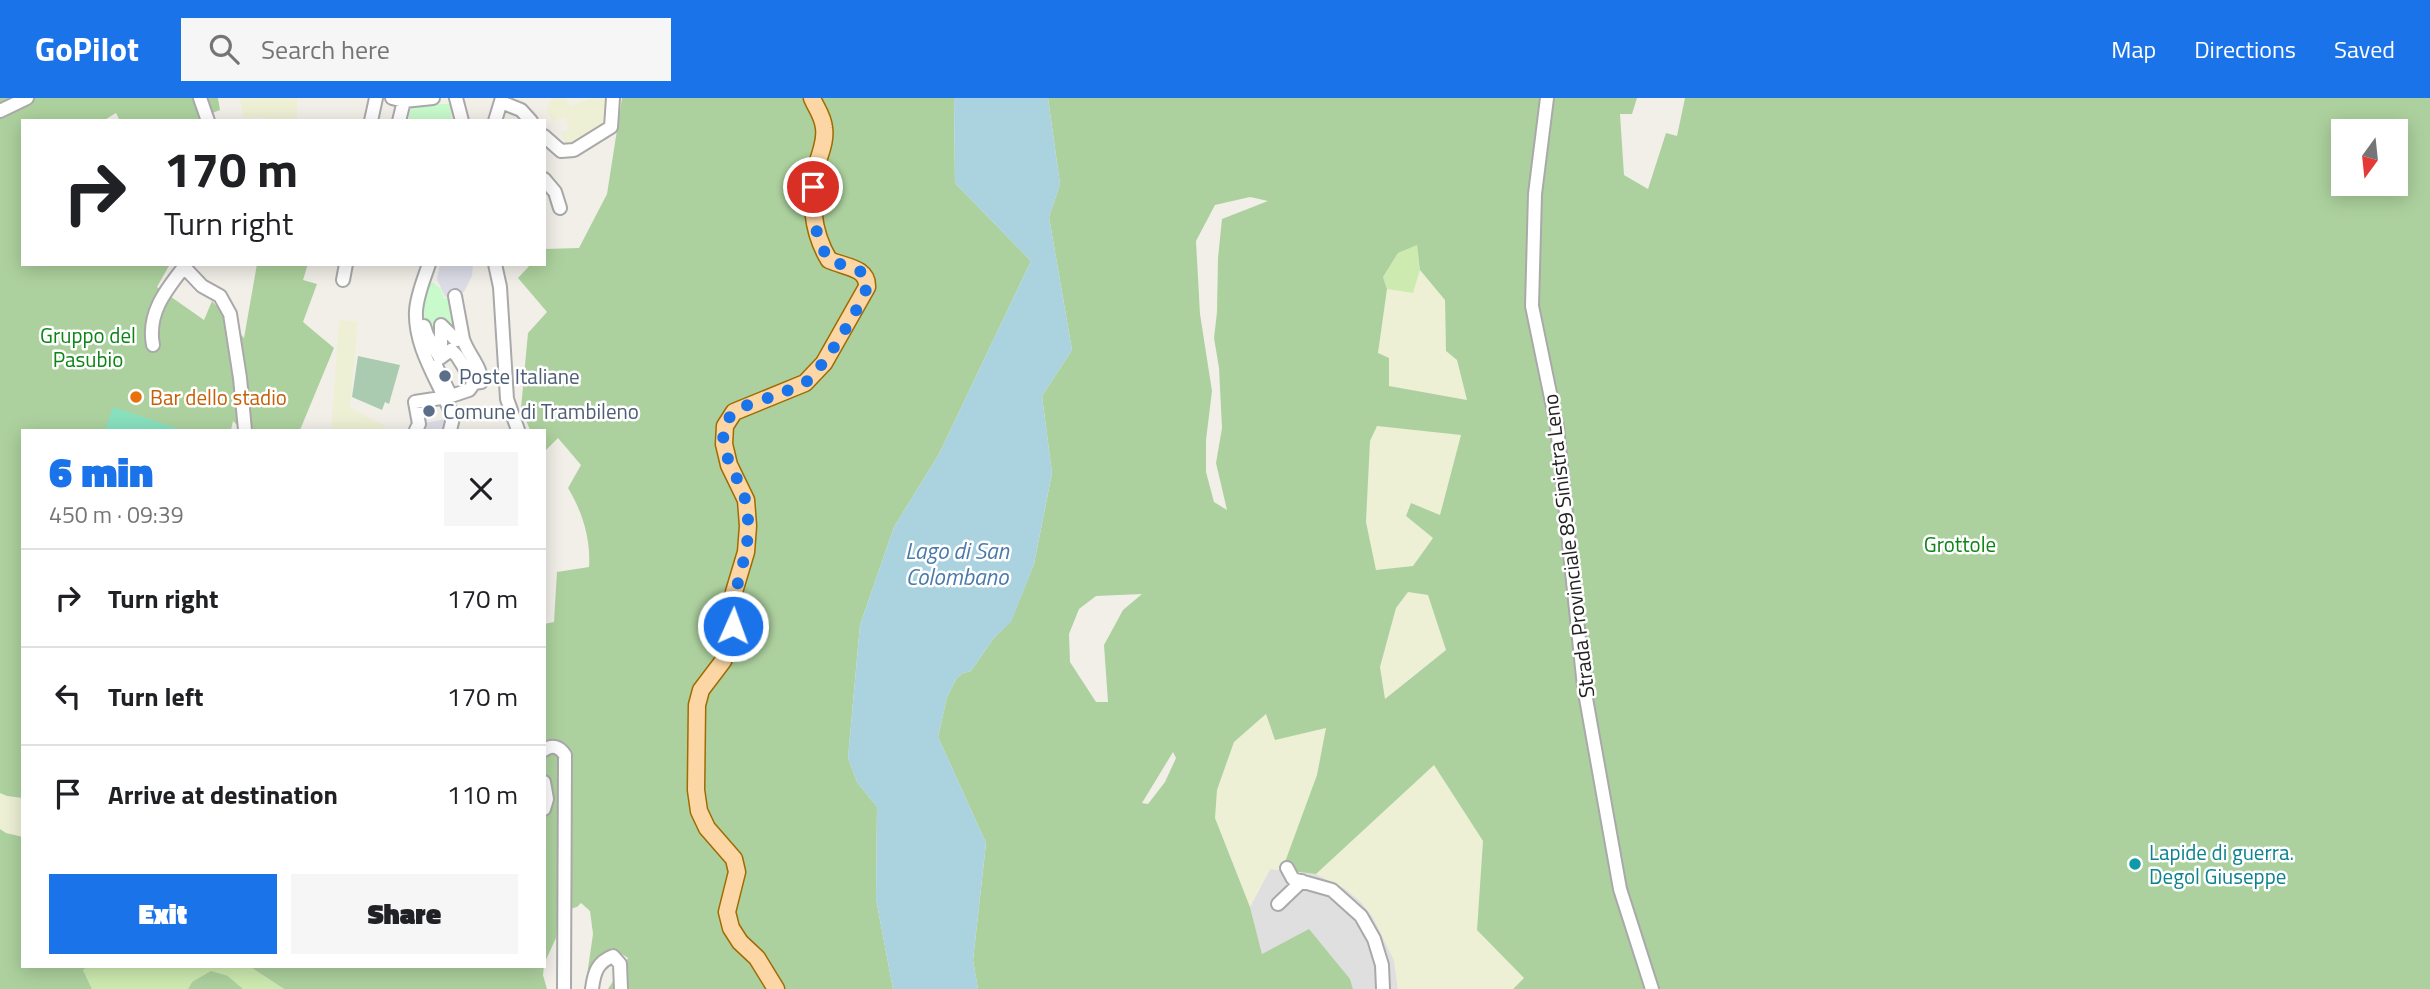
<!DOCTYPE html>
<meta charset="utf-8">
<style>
:root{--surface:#fff;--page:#f6f6f6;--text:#202124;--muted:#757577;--line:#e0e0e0;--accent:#1a73e8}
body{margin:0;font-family:"Titillium Web",sans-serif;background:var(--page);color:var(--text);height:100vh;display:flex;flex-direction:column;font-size:26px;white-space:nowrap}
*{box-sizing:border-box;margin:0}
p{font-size:23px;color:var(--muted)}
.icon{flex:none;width:38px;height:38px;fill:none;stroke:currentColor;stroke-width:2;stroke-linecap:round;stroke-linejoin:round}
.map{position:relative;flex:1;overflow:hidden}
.side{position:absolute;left:21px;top:331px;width:525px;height:539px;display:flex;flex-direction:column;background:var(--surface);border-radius:0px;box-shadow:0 4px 18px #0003}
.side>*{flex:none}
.hud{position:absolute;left:21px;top:21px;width:525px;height:147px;border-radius:0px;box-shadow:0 4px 18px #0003;background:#fff;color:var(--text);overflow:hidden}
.needle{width:46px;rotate:195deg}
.controls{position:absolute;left:2331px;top:21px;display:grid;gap:14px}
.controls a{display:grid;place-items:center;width:77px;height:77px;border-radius:0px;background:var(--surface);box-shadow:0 4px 18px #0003;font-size:35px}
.pin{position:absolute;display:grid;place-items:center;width:60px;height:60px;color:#fff;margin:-30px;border:4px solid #fff;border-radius:50%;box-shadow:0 2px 7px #0007}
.me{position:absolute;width:77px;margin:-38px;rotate:2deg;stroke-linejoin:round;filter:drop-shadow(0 0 5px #0008)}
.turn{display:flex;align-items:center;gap:24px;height:147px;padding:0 28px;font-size:32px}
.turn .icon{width:91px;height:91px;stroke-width:2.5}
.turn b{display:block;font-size:49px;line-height:60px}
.round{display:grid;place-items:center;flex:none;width:74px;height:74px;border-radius:0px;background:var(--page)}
.summary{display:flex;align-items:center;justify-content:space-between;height:119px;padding:0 28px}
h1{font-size:42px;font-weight:800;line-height:52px;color:var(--accent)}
.action{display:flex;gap:14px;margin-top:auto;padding:14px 28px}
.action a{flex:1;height:80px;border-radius:0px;background:var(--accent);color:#fff;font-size:28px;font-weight:800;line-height:80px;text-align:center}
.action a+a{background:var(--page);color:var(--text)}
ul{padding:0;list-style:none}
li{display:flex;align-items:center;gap:21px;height:98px;padding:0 28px;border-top:2px solid var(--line)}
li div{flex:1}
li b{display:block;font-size:26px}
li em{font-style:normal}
header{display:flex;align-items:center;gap:42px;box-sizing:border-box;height:98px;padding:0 35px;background:var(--accent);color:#fff}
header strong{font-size:33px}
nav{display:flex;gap:38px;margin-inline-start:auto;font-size:24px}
.search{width:490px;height:63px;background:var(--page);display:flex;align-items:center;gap:18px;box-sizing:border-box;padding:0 24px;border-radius:0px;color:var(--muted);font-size:26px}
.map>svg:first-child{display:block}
.residential{fill:#e0dfdf}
.farmland{fill:#eef0d5}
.grass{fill:#cdebb0}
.forest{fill:#add19e;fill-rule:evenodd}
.cemetery{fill:#aacbaf}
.park{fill:#c8facc}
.pitch{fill:#88e0be}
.plaza{fill:#dddde8}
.water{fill:#aad3df}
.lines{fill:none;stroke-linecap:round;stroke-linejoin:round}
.minor-casing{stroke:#a9a9a9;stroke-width:16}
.major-casing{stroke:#a06b00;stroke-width:19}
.minor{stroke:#fff;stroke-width:12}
.major{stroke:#fcd6a4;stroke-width:16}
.route{stroke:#1a73e8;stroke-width:12;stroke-dasharray:0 21.6}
.service-dot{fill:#5c6f8a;stroke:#fff;stroke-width:2.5}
.food-dot{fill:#e8710a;stroke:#fff;stroke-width:2.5}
.culture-dot{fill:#0f9aa8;stroke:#fff;stroke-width:2.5}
.labels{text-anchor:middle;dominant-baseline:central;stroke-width:5;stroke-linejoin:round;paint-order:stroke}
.park-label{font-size:21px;fill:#0c8416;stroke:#fff}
.service-label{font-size:21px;fill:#4e5e75;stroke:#fff;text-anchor:start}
.food-label{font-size:21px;fill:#c56008;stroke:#fff;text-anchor:start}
.street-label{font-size:21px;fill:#222;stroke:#fff}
.culture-label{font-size:21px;fill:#0d838f;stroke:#fff;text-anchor:start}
.water-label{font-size:23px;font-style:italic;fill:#4a7aab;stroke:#fff}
</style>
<header>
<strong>GoPilot</strong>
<div class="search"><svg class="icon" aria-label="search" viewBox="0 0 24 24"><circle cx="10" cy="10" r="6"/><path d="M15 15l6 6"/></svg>Search here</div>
<nav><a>Map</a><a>Directions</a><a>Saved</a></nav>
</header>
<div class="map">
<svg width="2430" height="891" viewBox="0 0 2430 891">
<rect width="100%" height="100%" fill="#f2efe9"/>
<!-- residential -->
<path class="residential" d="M1270 771 1316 776 1344 790 1360 803 1373 819 1394 862 1398 891H1353L1350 881 1262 856 1250 809Z"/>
<!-- farmland -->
<path class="farmland" d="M240 0H297V23H267L264 19 243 20Z
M553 0H566L570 8 590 0H607L608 24 581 41 566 46 561 35 569 31 565 20 552 23 546 11Z
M1420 172 1445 202 1446 253 1457 262 1467 302 1389 288 1388 260 1378 256 1387 191 1413 195Z
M339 222 358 224 350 309 385 328 384 332H331Z
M1377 327 1461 337 1440 417 1411 405 1406 417 1433 440 1413 468 1376 472 1366 424 1370 343Z
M1408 494 1428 497 1446 552 1411 579 1385 602 1380 569 1396 510Z
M1267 616 1327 629 1317 677 1282 772 1270 771 1250 809 1215 720 1217 692 1234 644Z
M1434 666 1483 743 1478 832 1524 880 1513 891H1398L1394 862 1373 819 1360 803 1344 790 1316 776Z
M0 695 7 698 23 700V739L6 735 0 731Z"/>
<!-- grass -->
<path class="grass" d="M1417 146 1420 172 1413 195 1387 191 1383 179 1398 155Z
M88 868H249L284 891H243L228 878 192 884 188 891H92L83 872Z"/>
<!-- forest -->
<path class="forest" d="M0 0H218L220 12 199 20V23H120L116 15 103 23H23V166H170L157 189 204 222 212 203 244 240 257 166H308L303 182 317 186 303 224 334 250 300 332H242L233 323 231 332H23V700L7 698 0 695Z
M622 0H954L955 85 1031 163 939 356 894 429 860 527 848 660 857 684 877 709 876 801 893 891H608L628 860 612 850C591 860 592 868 589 891H585L593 836 590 813 581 805 577 809 558 814 556 840 544 866V526L554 524 557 474 589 469C591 441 582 413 568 390L581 367 558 340 544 354V332H530L521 310 528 235 547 214 518 180 531 166H544V151L579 150 607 96Z
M1048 0H1637L1632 16H1620L1624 77 1648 91 1666 35 1677 38 1685 0H2430V891H1513L1524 880 1477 832 1483 743 1434 667 1316 776 1282 772 1317 677 1326 630 1275 642 1266 616 1234 644 1217 692 1215 720 1250 809 1262 856 1309 831 1350 881 1353 891H978L973 862 986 745 938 639 947 599 956 581 963 575 971 573 993 541 1011 523 1034 466 1052 375 1042 298 1072 252 1049 119 1060 86ZM2343 33H2396V86H2343ZM1250 99 1268 103 1222 121 1218 160 1217 214 1214 240 1219 270 1222 330 1216 365 1227 412 1214 404 1206 374V342L1212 293 1200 216 1196 143 1215 107ZM1417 147 1420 172 1445 202 1446 253 1457 262 1467 302 1389 288V260L1378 255 1387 191 1383 179 1398 155ZM1377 328 1461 337 1440 417 1411 405 1406 418 1433 440 1413 468 1376 472 1366 424 1370 343ZM1408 494 1428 497 1446 552 1385 601 1380 569 1396 510ZM1142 496 1123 512 1104 547 1108 604H1096L1070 564 1069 536 1079 511 1096 498ZM1173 654 1176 660 1165 684 1148 706 1142 705Z
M0 731 6 735 23 739V868H88L83 872 92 891H0Z
M249 868H544L543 877 547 891H284Z
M211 873 228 878 243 891H188L192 884Z"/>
<!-- cemetery -->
<path class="cemetery" d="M358 258 400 267 389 306 385 304 382 312 352 299Z"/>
<!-- park -->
<path class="park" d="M434 6H450L452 23H408L411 10Z
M428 181 441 191 444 200H453L459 239 443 225 439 255C421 227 419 213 428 181Z"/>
<!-- pitch -->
<path class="pitch" d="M113 309 183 332H105Z"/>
<!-- plaza -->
<path class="plaza" d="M440 166H473L472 178 464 194 445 199 437 181Z
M446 321 445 332H413L419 326Z"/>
<!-- water -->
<path class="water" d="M954 0H1048L1060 86 1049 119 1072 252 1042 298 1052 375 1034 466 1011 524 993 541 971 573 963 575 956 581 947 599 938 639 986 745 973 862 978 891H893L876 801 877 709 857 684 848 660 860 527 894 429 939 356 1031 163 955 85Z"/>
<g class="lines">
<!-- minor casing -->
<g class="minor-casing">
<path id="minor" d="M200 0 208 23
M392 0 404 3 433 0
M456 0 462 23
M1547 0 1535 96 1532 208 1557 329 1584 589 1620 791 1652 891
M501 4 521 12 531 23
M0 13 27 0
M371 23 376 0
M399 23 404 3
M495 23 502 0
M544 38 561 53 574 52 611 29 613 0
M544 81 555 94 560 110
M185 166 184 169 202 188 220 198 230 216 240 280 245 332
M429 166C424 181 417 197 416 213 414 251 441 286 453 320L450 332
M495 166 500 189 507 301 518 332
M343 182 346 166
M455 198 463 241
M424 228 427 237 440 260 451 252 457 258 474 285
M153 247C147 216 165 193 184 169
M436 268 451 298 469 292 474 285 481 284C483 271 467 255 463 241L456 242 441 227V252L443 256
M416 332 419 326 415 304 441 300
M544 652C553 646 560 649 565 657L564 891
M544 684 547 701 544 711
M1287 770 1293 781 1332 792 1361 818 1374 841 1382 867 1383 891
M1278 806 1302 783
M592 891C594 875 597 864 613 858L620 866 621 891"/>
</g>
<!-- major casing -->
<g class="major-casing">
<path id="major" d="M776 891 757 860 740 844 731 830 727 814 737 774 734 761 707 730 699 713 696 692 697 607 701 592 723 563 731 545 734 494 746 454 748 428 746 402 729 367 724 346 725 328 734 314 805 285 824 265 867 189C868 169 844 169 829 162 811 132 810 101 817 67 820 55 826 43 824 30 823 18 816 10 812 0"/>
</g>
<!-- minor -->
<use href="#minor" class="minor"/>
<!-- major -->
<use href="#major" class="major"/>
</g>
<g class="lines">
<!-- route -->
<path class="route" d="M733 528C730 493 749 462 748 428 748 419 748 409 745 401 738 374 709 344 732 316 740 307 774 299 786 293 793 291 801 288 806 284 824 269 859 212 867 189V184L860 173 829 162C814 138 813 117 813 89"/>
</g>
<!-- markers -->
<g class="service-dot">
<circle cx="445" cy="278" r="7"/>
<circle cx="429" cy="313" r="7"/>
</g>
<circle class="food-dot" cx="136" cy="299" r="7"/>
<circle class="culture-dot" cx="2135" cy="766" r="7"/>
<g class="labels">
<!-- park labels -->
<g class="park-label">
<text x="88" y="237">Gruppo del<tspan x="88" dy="24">Pasubio</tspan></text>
<text x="1960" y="446">Grottole</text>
</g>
<!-- service labels -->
<g class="service-label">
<text x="459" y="278">Poste Italiane</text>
<text x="443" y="313">Comune di Trambileno</text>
</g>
<!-- food labels -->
<g class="food-label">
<text x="150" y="299">Bar dello stadio</text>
</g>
<!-- street labels -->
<g class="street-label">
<text transform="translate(1568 448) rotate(-97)">Strada Provinciale 89 Sinistra Leno</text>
</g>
<!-- culture labels -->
<g class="culture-label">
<text x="2149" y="754">Lapide di guerra.<tspan x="2149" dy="24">Degol Giuseppe</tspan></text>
</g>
<!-- water labels -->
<g class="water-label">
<text x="957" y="452">Lago di San<tspan x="957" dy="26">Colombano</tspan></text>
</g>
</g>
</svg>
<div class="controls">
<a><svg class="needle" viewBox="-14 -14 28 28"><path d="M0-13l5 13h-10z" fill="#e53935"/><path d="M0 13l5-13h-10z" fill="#757577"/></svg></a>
</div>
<div class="pin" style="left:813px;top:89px;background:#d93025"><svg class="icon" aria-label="arrive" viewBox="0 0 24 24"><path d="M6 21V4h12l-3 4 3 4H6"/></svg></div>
<svg class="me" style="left:733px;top:528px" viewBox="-20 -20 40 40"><circle r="17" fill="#1a73e8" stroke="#fff" stroke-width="3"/><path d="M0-11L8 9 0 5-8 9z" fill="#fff"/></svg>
<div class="hud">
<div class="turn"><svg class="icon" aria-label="right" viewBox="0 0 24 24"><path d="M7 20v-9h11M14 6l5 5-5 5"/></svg><div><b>170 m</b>Turn right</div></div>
</div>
<section class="side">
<div class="summary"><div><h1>6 min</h1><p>450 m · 09:39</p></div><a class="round"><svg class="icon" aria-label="close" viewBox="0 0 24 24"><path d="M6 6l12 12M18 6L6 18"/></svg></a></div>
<ul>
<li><svg class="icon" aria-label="right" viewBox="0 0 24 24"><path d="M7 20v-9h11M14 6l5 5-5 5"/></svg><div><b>Turn right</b></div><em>170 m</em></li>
<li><svg class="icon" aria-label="left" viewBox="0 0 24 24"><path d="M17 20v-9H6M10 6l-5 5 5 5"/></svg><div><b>Turn left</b></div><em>170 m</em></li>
<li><svg class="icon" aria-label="arrive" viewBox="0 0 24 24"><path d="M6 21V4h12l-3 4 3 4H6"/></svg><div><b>Arrive at destination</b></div><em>110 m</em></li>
</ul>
<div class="action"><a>Exit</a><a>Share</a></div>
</section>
</div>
